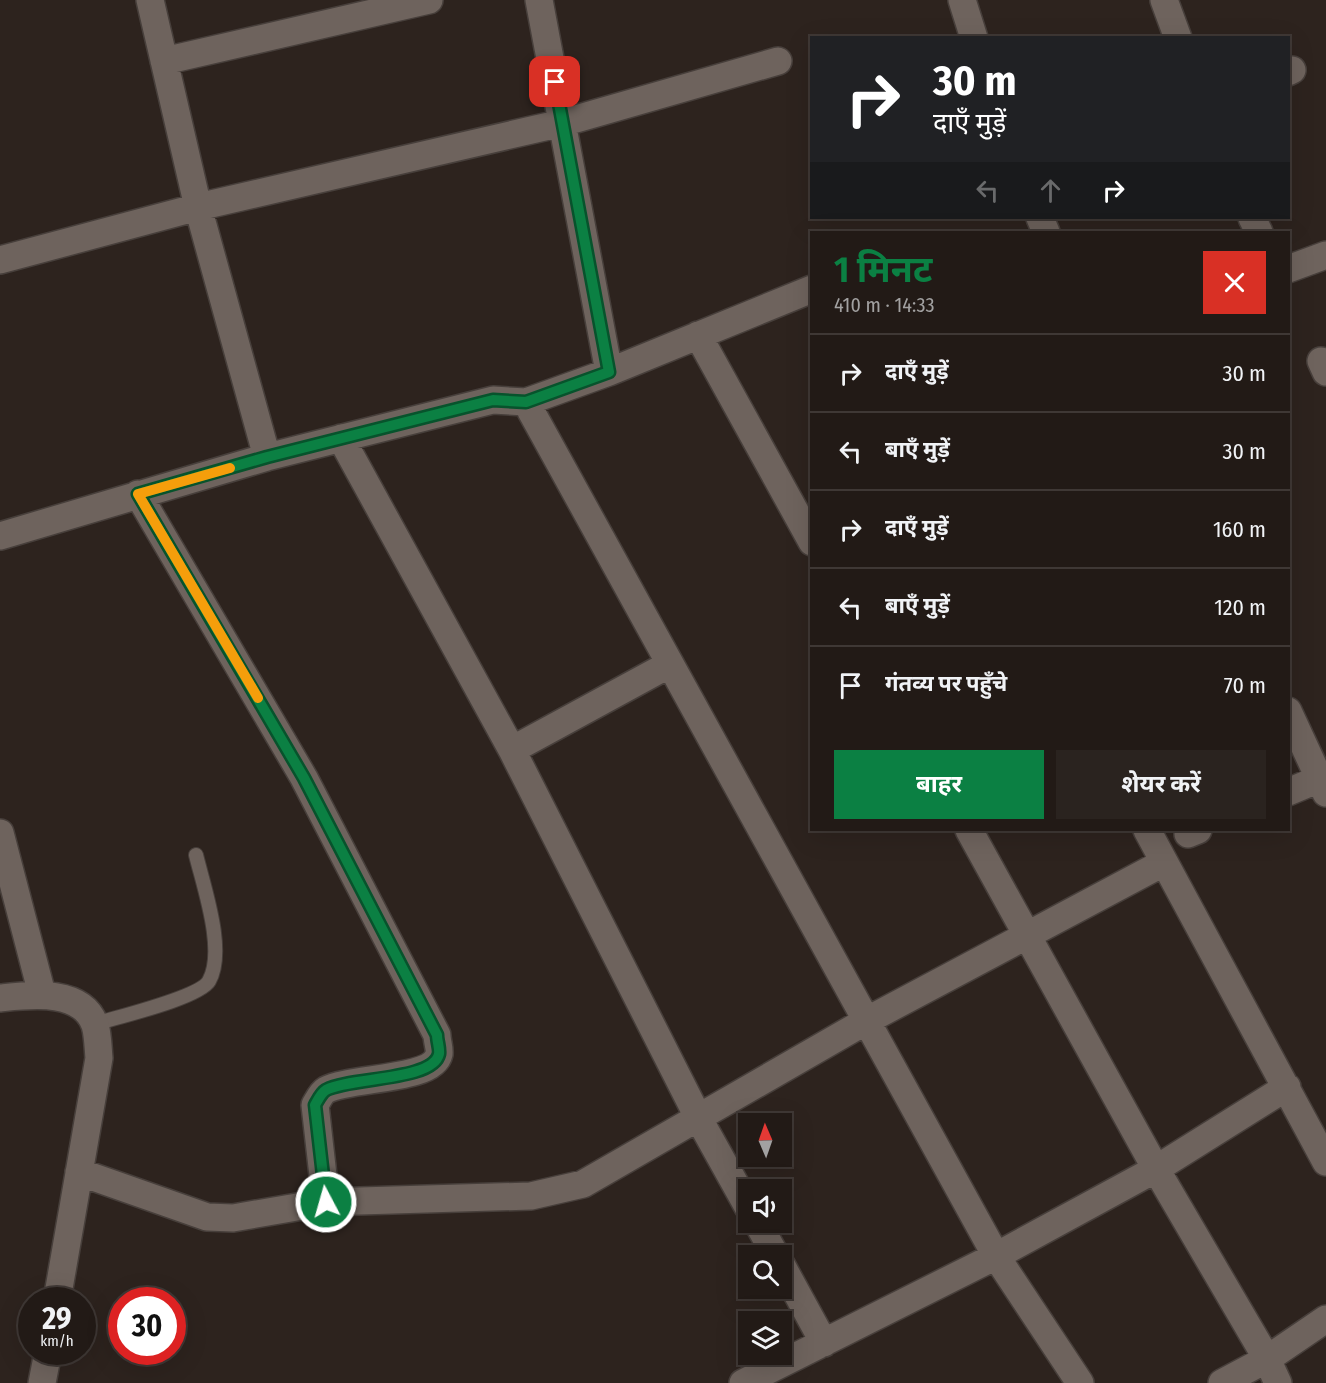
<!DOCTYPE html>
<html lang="hi">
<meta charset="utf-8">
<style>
:root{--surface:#221a16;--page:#2a231f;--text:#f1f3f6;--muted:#a2a1a1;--line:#3f3835;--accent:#0b8043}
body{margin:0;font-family:"Fira Sans Condensed","Noto Sans Devanagari",sans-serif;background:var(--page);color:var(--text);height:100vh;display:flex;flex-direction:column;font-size:22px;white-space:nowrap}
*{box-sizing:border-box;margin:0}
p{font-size:20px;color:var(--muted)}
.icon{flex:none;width:33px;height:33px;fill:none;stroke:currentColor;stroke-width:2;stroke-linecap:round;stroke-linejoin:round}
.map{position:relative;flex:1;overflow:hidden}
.drawer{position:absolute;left:810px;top:231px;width:480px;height:600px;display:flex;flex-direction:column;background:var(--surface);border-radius:0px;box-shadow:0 6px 24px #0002,0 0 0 2px var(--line)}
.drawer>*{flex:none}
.guide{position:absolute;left:810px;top:36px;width:480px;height:183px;border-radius:0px;box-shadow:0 6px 24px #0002,0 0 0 2px var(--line);background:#202124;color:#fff;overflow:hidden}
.needle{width:39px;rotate:358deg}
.tools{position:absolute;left:738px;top:1113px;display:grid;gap:12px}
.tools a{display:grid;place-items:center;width:54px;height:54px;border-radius:0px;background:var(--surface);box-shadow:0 6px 24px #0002,0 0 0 2px var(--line);font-size:30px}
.speed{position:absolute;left:18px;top:1287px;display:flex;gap:12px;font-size:30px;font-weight:700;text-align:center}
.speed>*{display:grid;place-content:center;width:78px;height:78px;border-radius:50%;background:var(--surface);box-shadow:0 6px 24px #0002,0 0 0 2px var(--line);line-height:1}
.speed small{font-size:15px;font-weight:400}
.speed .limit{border:9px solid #d22;background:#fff;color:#111}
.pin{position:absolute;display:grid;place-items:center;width:51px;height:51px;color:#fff;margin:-26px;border-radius:12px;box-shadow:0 3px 9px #0006}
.me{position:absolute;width:66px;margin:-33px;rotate:354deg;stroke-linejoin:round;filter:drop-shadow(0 0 4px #0008)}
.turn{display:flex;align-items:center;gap:21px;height:126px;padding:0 24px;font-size:27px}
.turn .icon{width:78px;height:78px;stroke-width:2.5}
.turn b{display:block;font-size:42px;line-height:51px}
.lanes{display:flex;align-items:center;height:57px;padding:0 24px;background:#0003;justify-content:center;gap:30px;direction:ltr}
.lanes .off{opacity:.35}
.round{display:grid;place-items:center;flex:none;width:63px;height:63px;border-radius:0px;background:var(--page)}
.headline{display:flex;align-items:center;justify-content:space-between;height:102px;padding:0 24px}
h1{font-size:36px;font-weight:700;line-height:45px;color:var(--accent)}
.button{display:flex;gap:12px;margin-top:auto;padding:12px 24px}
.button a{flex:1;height:69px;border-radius:0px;background:var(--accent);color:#fff;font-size:24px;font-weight:700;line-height:69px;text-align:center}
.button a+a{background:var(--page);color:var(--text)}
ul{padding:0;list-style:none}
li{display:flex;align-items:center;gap:18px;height:78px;padding:0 24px;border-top:2px solid var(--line)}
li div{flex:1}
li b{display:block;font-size:22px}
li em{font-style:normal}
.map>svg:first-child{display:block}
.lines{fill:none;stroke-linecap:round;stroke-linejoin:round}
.lane-casing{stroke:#473f3b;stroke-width:16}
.street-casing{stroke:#473f3b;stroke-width:30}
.lane{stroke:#6e635d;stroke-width:14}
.street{stroke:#6e635d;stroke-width:27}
.route-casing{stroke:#07532c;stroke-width:15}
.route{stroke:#0b8043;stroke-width:10}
.slow{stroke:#f59e0b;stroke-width:10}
</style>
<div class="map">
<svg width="1326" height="1383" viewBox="0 0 1326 1383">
<rect width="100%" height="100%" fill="#2d231e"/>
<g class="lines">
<!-- lane casing -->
<g class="lane-casing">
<path id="lane" d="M95 1024C117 1017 199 998 209 981 226 951 204 888 196 855"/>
</g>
<!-- street casing -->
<g class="street-casing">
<path id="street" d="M150 0 198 207 267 457
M539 0 609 372
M962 0 974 38
M1164 0 1178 38
M164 61 429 0
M1288 72 1292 70
M1040 218 1046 232
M1252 218 1259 232
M0 260 198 207 562 123 778 61
M1288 269 1326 255
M698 335 812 542
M1321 361 1326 372
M526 402 609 372 812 289
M341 438 512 750 699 1119 748 1207
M138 494 304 778 437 1035C437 1041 440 1049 439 1054 433 1081 350 1077 326 1090 321 1093 318 1100 315 1105L326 1202
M0 536 267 457 493 400 526 402 996 1256 1080 1383
M1288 711 1326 793
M512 750 670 664
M1288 792 1326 776
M969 830 1156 1169 1267 1359 1278 1383
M1147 830 1326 1162
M0 833 42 994
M1188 834 1198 830
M0 998C30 995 82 988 95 1025 98 1035 98 1048 99 1058L57 1300
M79 1172 207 1217 233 1218 326 1202 531 1196 583 1184 866 1021 1163 863
M757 1222 776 1256
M782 1266 824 1343
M42 1383 48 1352
M743 1383 996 1256 1156 1169 1287 1087
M1222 1383 1267 1359 1326 1319"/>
</g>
<!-- lane -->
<use href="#lane" class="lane"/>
<!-- street -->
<use href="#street" class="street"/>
</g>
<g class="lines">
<!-- route casing -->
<g class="route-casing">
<path id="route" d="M326 1202 315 1105C318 1100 321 1093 326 1090 350 1077 433 1081 439 1054 440 1049 437 1041 437 1035L304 778 138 494 267 457 493 400 526 402 609 372 555 82"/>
</g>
<!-- route -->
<use href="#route" class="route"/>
<!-- slow -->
<path class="slow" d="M230 468 138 494 258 698"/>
</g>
</svg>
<div class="tools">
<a><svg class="needle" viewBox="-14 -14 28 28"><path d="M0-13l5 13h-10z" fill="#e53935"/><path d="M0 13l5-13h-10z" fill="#a2a1a1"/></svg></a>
<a><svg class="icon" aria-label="sound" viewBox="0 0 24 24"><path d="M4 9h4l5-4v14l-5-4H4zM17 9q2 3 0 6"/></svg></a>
<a><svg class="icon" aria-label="search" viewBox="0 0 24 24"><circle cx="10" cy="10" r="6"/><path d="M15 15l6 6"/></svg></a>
<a><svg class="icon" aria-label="layers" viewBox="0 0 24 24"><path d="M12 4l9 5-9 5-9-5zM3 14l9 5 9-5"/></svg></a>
</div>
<div class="speed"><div>29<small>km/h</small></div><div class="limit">30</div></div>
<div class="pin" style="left:555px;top:82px;background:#d93025"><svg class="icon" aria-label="arrive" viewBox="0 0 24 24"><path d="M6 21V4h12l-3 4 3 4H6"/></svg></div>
<svg class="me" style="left:326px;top:1202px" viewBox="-20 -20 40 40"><circle r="17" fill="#0b8043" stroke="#fff" stroke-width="3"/><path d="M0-11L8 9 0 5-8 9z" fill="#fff"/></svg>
<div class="guide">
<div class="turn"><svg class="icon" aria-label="right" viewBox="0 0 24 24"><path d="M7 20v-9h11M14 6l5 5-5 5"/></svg><div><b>30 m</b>दाएँ मुड़ें</div></div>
<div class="lanes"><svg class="icon off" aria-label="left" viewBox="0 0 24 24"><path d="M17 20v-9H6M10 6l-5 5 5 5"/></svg><svg class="icon off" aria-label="ahead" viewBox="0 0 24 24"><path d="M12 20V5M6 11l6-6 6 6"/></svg><svg class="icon" aria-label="right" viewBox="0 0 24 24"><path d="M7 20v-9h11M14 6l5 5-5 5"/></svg></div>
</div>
<section class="drawer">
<div class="headline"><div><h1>1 मिनट</h1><p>410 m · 14:33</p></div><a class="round" style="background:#d93025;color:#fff"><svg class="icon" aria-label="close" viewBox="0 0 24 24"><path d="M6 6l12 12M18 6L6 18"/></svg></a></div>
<ul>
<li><svg class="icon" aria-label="right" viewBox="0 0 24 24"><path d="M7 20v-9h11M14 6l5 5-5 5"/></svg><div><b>दाएँ मुड़ें</b></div><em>30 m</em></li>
<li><svg class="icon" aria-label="left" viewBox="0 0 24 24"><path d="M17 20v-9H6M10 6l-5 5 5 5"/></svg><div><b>बाएँ मुड़ें</b></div><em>30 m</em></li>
<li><svg class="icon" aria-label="right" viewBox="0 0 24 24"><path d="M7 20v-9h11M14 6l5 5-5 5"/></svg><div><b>दाएँ मुड़ें</b></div><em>160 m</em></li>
<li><svg class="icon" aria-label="left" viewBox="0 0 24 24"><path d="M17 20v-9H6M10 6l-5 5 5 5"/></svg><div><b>बाएँ मुड़ें</b></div><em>120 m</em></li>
<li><svg class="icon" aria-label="arrive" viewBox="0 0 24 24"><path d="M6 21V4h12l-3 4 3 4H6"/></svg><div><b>गंतव्य पर पहुँचे</b></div><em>70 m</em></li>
</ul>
<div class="button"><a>बाहर</a><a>शेयर करें</a></div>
</section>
</div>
